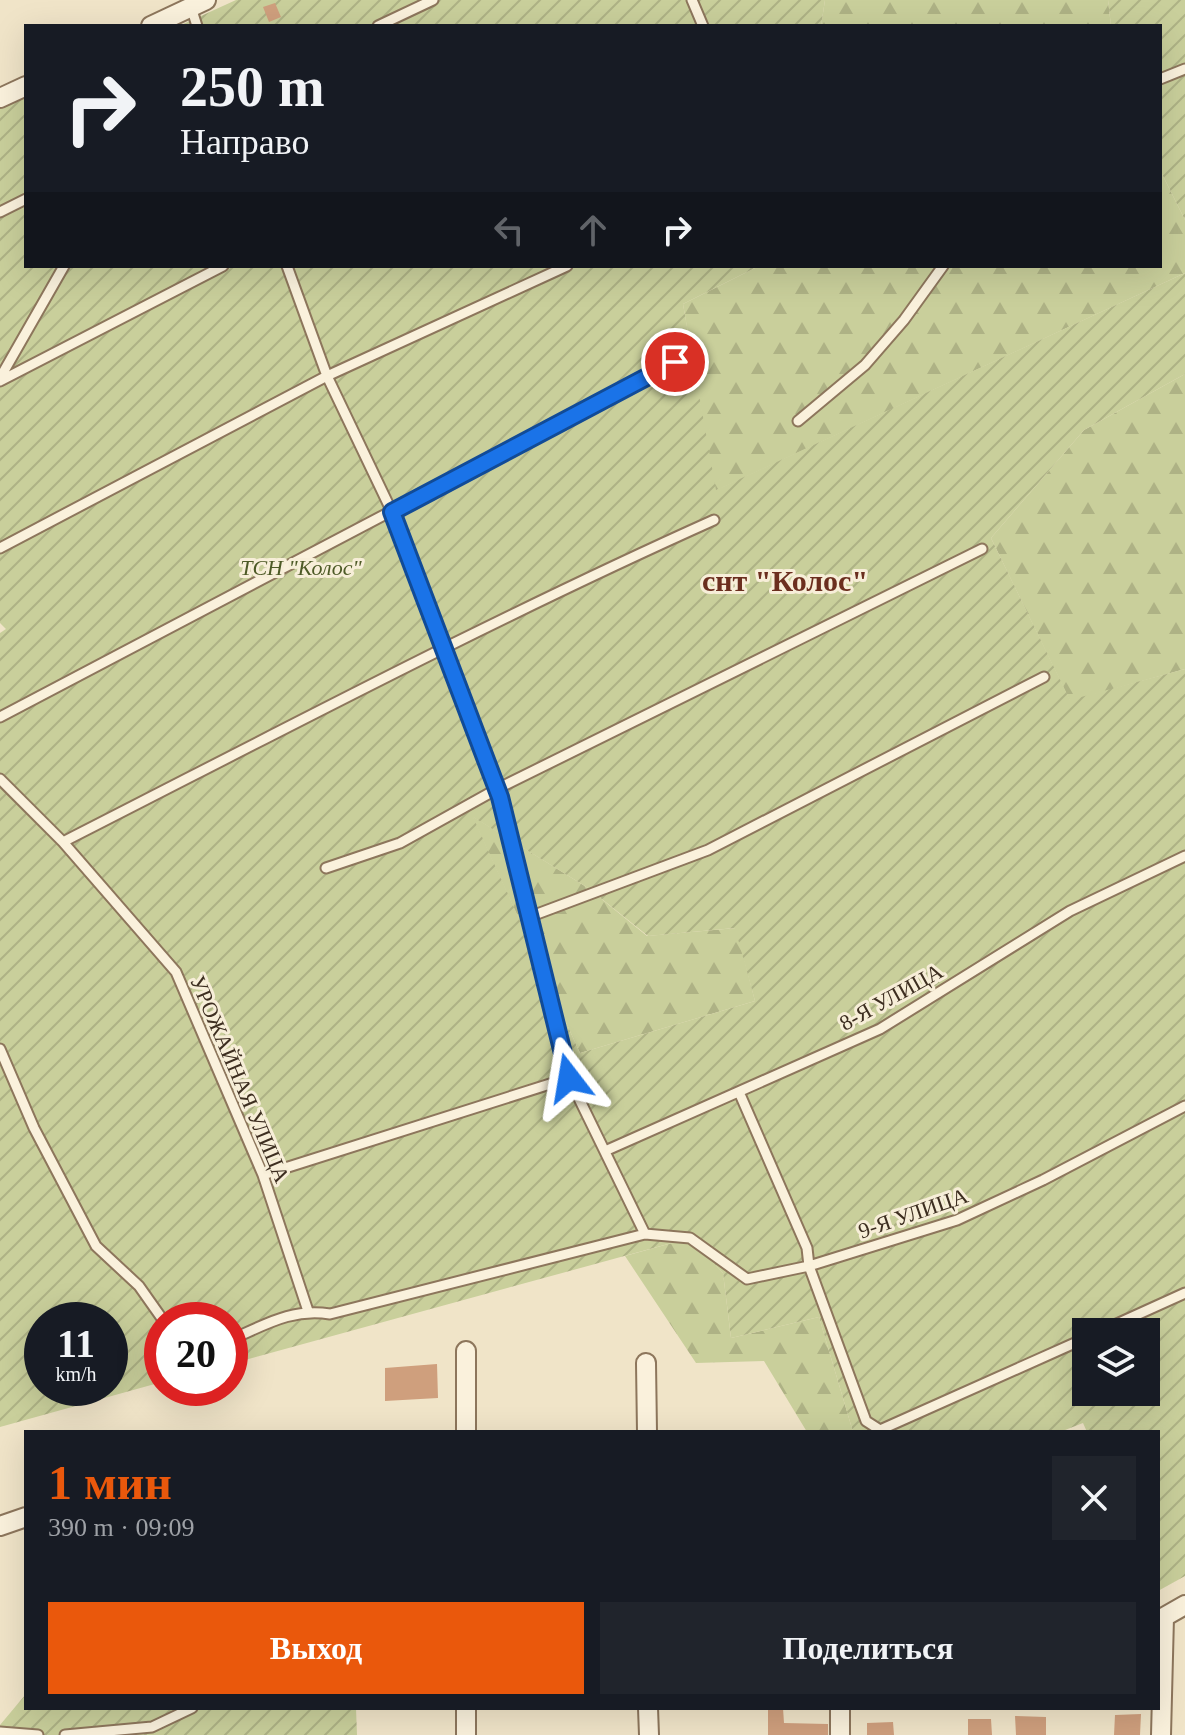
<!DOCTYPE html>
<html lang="ru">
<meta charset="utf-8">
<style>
:root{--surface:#171b24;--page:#20242c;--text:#f1f3f6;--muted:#9ea1a6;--accent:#ea580c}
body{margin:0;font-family:"Times New Roman",serif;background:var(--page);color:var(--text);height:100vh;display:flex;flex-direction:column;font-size:30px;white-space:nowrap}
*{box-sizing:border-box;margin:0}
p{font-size:26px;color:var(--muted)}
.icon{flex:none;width:44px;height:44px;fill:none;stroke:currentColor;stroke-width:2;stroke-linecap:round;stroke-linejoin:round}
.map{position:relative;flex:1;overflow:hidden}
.drawer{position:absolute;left:24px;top:1430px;width:1136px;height:280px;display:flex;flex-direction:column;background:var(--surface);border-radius:0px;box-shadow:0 8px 32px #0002}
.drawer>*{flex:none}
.banner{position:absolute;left:24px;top:24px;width:1138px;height:244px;border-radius:0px;box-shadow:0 8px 32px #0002;background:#171b24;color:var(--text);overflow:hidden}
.fabs{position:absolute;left:1072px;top:1318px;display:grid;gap:16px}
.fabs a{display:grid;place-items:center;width:88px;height:88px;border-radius:0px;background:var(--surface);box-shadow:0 8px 32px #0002;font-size:40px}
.speed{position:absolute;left:24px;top:1302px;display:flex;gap:16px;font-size:40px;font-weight:700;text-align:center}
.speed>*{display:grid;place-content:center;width:104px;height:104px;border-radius:50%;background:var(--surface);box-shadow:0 8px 32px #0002;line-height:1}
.speed small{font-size:20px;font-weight:400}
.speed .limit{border:12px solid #d22;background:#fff;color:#111}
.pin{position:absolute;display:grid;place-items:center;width:68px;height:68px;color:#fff;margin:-34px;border:4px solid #fff;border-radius:50%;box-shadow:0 2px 8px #0007}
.me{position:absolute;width:88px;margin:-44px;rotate:346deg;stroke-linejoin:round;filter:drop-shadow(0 0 6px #0008)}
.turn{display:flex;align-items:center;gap:28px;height:168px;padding:0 24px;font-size:36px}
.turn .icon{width:104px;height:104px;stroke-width:2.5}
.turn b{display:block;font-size:56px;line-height:68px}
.lanes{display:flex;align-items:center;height:76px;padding:0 24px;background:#0003;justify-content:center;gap:40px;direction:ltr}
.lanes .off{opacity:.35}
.round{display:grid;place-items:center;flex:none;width:84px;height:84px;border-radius:0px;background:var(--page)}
.overview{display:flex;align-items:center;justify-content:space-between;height:136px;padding:0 24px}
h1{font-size:48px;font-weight:800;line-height:60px;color:var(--accent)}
.action{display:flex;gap:16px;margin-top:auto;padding:16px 24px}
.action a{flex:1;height:92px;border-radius:0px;background:var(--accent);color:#fff;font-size:32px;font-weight:800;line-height:92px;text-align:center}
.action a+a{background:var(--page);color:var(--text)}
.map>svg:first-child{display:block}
.forest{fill:url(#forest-firs)}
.garden{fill:url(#garden-furrows);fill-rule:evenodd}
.building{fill:#cf9f7d}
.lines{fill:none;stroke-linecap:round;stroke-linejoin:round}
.service-casing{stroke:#8d765c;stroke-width:13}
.minor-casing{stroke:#8d765c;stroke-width:22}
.service{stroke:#faf1dc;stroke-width:9}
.minor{stroke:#faf1dc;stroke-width:18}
.route-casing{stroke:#114b97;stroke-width:20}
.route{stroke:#1a73e8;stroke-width:14}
.labels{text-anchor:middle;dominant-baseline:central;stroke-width:6;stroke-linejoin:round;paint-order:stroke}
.park-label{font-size:22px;font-style:italic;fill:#4d5a26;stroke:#f7eed8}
.street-label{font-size:22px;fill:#3d2e20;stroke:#f7eed8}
.district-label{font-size:30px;font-weight:bold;fill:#6b2e1e;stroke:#f7eed8}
</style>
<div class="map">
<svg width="1185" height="1735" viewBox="0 0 1185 1735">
<defs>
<pattern id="forest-firs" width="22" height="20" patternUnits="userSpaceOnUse" patternTransform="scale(2)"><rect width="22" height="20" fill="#c9cf9b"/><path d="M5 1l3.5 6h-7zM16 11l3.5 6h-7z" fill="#aeb285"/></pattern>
<pattern id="garden-furrows" width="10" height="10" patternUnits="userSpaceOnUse" patternTransform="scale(2)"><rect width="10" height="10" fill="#c9cf9b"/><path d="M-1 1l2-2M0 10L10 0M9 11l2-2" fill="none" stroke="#aeb285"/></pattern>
</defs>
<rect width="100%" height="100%" fill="#f0e4c8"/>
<!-- forest -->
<path class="forest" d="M825 0H1108L1111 26H821Z
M1160 170 1185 220V273L715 491 683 304 759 266H1160Z
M1185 374V669L1070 701 991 538 1084 430Z
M472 816 588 888 647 936 736 928 755 1001 580 1053Z
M690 1238 723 1273 731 1338 819 1317 853 1432H807L764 1361 696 1363 625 1256Z"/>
<!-- garden -->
<path class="garden" d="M236 0H825L821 26H179Z
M1108 0H1185V220L1160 170V26H1111Z
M26 96V266H759L683 304 716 490 1185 273V374L1084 430 991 538 1070 700 1185 669V1576L1158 1591V1432H1087L1083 1423 1060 1432H853L819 1317 731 1338 723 1273 690 1238 230 1364V1320H162V1382L0 1427V633L6 629 0 623V108ZM473 817 588 888 648 936 735 928 755 1001 580 1053ZM42 1320H110V1388H42ZM1086 1332H1146V1392H1086Z
M26 1694V1708H356L357 1735H0V1725Z"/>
<!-- building -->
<path class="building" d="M275 3 281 17 269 22 263 7Z
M437 1364 438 1398 385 1401V1368Z
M768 1708H783L784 1723 828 1724V1735H768Z
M1141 1714 1140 1735H1114L1115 1715Z
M1015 1716 1046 1717V1735H1016Z
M968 1719H991L992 1735H968Z
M893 1722 894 1735H867V1723Z"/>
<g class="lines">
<!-- service casing -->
<g class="service-casing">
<path id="service" d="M692 0 703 26
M191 7 197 26
M378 26 433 0
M1160 79 1185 69
M0 212 26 199
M287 266 327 376 392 512 500 797 569 1078 645 1234
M0 378 64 266
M0 381 223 266
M798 421 865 365 904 320 943 266
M0 548 327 376 567 266
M0 717 675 362
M0 779 63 842 176 972 263 1175 308 1311
M63 842C279 732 493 619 714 520
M326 868 400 843 497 789 982 549
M529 917 708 850 1044 677
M0 1049 34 1128 96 1246 139 1286 163 1320
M739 1092 807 1248 809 1266 866 1421 880 1430 1086 1338
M605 1151 880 1029 1070 911 1185 856
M263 1175 569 1078
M1099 1332 1185 1293
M230 1340C265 1325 291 1308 330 1314L645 1234 690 1238 747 1279 809 1266 957 1220 1043 1180 1185 1106
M0 1732 38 1735
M65 1735 152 1727 192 1708"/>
</g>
<!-- minor casing -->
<g class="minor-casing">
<path id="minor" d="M151 26 206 0
M0 98 26 86
M466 1351V1432
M646 1363 647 1432
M0 1526 26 1517
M466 1708V1735
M648 1708 649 1735
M840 1708V1735
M1161 1735 1164 1617 1185 1605"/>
</g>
<!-- service -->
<use href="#service" class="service"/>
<!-- minor -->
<use href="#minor" class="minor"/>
</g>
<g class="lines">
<!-- route casing -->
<g class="route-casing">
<path id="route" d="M569 1078 500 797 392 512 675 362"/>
</g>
<!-- route -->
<use href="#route" class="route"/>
</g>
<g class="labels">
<!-- park labels -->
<g class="park-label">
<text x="301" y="567">ТСН "Колос"</text>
</g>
<!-- street labels -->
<g class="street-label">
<text transform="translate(891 997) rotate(-29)">8-Я УЛИЦА</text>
<text transform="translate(240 1079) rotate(67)">УРОЖАЙНАЯ УЛИЦА</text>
<text transform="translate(913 1213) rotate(-19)">9-Я УЛИЦА</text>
</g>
<!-- district labels -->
<g class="district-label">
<text x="785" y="580">снт "Колос"</text>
</g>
</g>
</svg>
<div class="fabs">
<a><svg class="icon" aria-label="layers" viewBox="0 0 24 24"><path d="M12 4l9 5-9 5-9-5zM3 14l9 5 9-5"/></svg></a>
</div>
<div class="speed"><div>11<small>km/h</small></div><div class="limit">20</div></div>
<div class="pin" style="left:675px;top:362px;background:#d93025"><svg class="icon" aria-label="arrive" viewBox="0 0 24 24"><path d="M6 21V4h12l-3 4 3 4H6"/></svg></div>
<svg class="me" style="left:569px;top:1078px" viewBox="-20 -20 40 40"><path d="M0-17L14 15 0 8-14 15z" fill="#1a73e8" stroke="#fff" stroke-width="4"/></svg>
<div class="banner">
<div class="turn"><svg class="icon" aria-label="right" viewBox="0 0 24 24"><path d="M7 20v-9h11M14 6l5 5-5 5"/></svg><div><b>250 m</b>Направо</div></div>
<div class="lanes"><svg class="icon off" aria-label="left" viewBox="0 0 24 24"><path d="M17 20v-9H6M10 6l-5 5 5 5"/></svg><svg class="icon off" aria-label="ahead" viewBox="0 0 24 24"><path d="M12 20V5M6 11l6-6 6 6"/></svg><svg class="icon" aria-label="right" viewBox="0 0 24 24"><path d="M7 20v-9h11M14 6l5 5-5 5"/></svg></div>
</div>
<section class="drawer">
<div class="overview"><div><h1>1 мин</h1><p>390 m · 09:09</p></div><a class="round"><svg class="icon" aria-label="close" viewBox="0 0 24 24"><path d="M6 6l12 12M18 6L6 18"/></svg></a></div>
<div class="action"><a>Выход</a><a>Поделиться</a></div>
</section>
</div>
